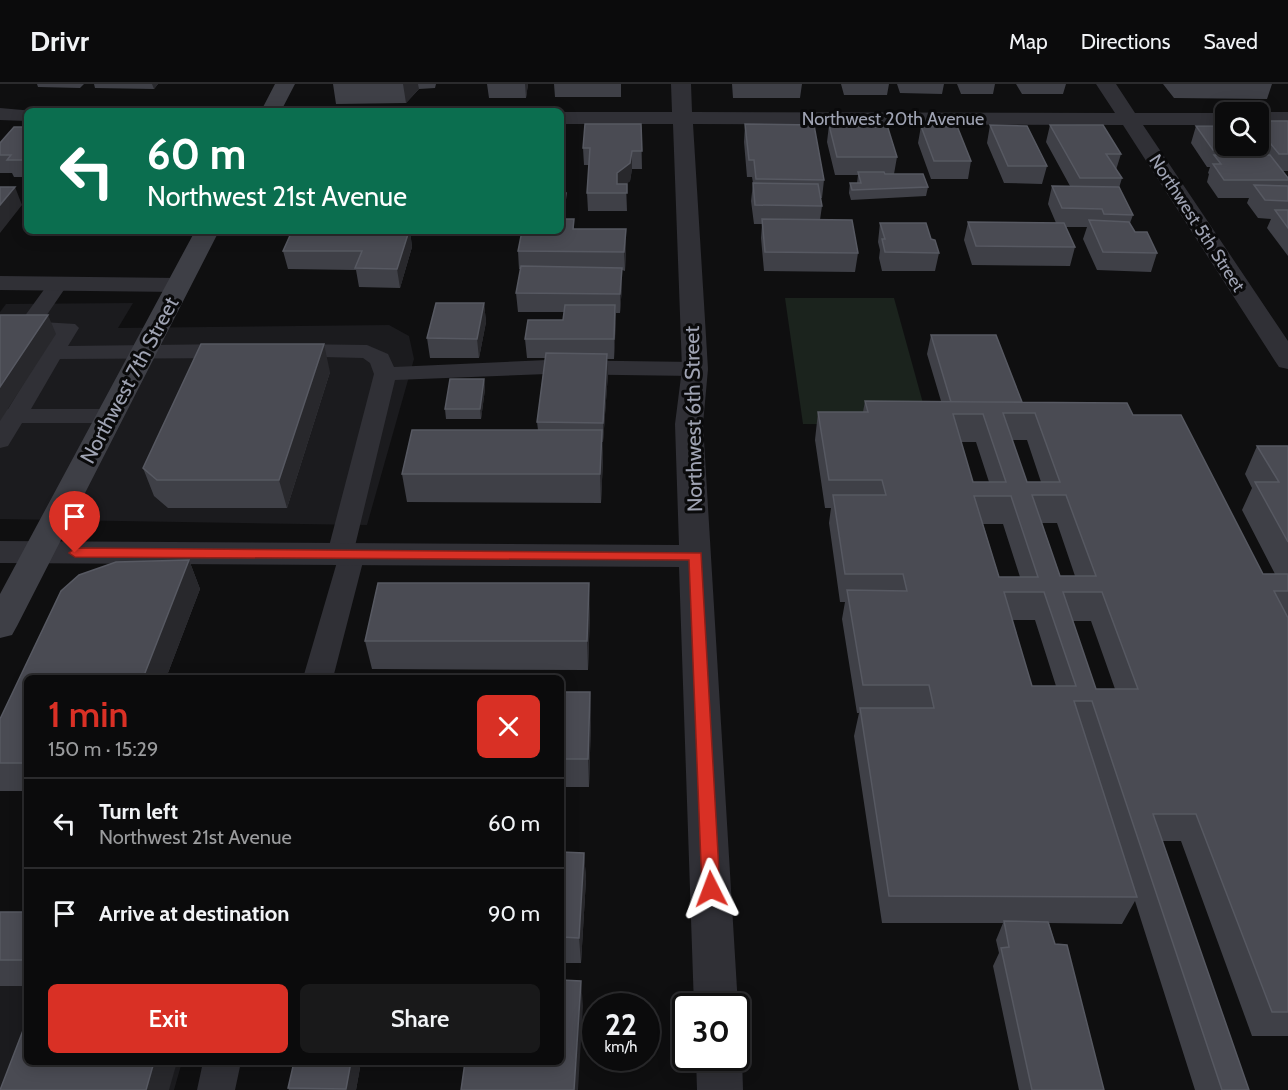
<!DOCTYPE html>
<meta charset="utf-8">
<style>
:root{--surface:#0b0b0c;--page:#19191a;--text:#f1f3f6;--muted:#9a9b9d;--line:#2b2b2d;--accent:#d93025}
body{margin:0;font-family:Cabin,sans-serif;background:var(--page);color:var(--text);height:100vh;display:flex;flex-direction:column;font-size:22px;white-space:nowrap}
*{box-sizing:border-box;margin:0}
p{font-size:20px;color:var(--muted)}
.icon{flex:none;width:33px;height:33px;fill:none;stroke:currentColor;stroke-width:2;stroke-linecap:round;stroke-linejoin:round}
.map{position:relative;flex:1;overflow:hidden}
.sheet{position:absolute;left:24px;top:591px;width:540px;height:390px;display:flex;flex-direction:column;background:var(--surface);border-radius:9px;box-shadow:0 3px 15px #0003,0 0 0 2px var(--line)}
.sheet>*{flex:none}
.hud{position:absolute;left:24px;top:24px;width:540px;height:126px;border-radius:9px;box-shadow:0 3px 15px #0003,0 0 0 2px var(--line);background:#0b6e4f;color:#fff;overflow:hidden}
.fabs{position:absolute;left:1215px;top:18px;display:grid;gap:12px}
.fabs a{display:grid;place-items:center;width:54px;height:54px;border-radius:9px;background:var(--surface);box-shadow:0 3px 15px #0003,0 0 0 2px var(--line);font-size:30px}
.speed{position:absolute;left:582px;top:909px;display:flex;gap:12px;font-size:30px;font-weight:700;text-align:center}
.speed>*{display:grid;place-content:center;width:78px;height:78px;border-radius:50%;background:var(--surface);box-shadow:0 3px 15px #0003,0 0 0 2px var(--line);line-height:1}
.speed small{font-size:15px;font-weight:400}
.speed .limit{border:3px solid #111;border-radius:9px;background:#fff;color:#111}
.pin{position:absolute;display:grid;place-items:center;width:51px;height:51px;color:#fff;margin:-62px -26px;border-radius:50% 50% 50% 0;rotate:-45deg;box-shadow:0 0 6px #0007}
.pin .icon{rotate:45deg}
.me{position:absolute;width:66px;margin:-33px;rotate:357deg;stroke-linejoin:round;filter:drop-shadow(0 0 4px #0008)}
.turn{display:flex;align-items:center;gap:21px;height:126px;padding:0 24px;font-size:27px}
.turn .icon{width:78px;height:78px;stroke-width:2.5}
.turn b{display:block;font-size:42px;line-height:51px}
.round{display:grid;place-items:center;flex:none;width:63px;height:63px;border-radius:9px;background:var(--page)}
.overview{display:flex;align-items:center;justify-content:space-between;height:102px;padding:0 24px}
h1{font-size:36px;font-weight:600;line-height:45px;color:var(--accent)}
.action{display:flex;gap:12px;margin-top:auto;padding:12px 24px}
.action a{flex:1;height:69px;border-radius:9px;background:var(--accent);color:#fff;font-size:24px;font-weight:600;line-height:69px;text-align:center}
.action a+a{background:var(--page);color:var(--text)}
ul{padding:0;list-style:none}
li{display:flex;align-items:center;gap:18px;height:90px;padding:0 24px;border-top:2px solid var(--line)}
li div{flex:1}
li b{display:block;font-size:22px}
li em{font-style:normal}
header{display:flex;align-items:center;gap:36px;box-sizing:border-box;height:84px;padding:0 30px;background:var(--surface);border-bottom:2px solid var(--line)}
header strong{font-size:28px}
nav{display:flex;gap:33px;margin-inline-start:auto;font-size:21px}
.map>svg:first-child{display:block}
.built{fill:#1b1b1e}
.green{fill:#1b231d}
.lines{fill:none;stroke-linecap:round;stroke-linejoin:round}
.lane{fill:#303036;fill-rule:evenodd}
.street{fill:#303036;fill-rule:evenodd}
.secondary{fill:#3e3f46;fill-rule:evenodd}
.wall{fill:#3f4047;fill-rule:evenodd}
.shaded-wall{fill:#28282c}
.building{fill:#4a4b53;stroke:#575962;stroke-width:1.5;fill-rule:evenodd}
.route{fill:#d93025;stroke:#8d1f18;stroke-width:1.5}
.labels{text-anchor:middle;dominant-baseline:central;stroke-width:6;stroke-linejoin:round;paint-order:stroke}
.far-street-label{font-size:18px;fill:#9fa3b3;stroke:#0a0a0b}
.street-label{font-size:21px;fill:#9fa3b3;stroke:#0a0a0b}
</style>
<header>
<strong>Drivr</strong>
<nav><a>Map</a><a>Directions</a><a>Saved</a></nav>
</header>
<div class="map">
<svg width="1288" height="1006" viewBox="0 0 1288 1006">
<rect width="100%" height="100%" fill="#0f0f10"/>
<!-- built -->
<path class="built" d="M133 219 118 244 389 241 409 252 414 275 367 441 0 435V228L6 220Z
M27 862V978H182L174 1006H0V863Z"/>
<!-- green -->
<path class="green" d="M785 214H894L929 341 803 340Z"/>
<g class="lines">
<!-- lane -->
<path class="lane" d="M58 194 65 196 68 200 42 238 75 240 79 244 68 262 234 260 242 262 245 267 242 272 234 274 60 275 31 325H110L118 327 122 332 118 337 110 339H22L8 362 0 364V326L8 325 39 274 33 269 36 264 46 262 54 250 20 248 16 244 51 196Z
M291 260 367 261 388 270 394 283 547 276 695 278 703 280 706 285 703 290 695 292 547 290 395 296 355 462 361 464 365 470 333 594H303L337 478 331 476 327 470 374 290 370 279 363 274 283 272 280 267 283 262Z
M203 978H241L235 1006H197Z"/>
<!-- street -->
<path class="street" d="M671 0H691L692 28 1115 29 1096 0H1116L1135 29H1226V41H1143L1288 257V285L1279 283 1275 277 1123 41 693 40 708 285 703 340 738 922 736 926V922H694L679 483 0 479V457L679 461 675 340 682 285 673 40H561V28H672Z
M0 24 34 27H27V37L0 36Z
M1256 28H1288V40H1258V28Z
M0 192 179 194 188 196 191 201 188 206 179 208 0 206Z
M736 961 742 974 743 1006H697L696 974H736Z"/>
<!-- secondary -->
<path class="secondary" d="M275 0H295L281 27H261Z
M195 147H219L17 542 12 551 0 554V510Z"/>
</g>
<!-- wall -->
<path class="wall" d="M37 0H84L80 4 38 3Z
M94 0H158L154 5 95 4Z
M333 0H436L435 4 419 5 406 19 336 20Z
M487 0H528L526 14H489Z
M554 0H621V13H555Z
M732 0H802L800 14H733Z
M841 0H889L887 11H844Z
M897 0H944L942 10 900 9Z
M957 0H995L993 10H961Z
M1016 0H1066L1063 10H1022Z
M1163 0H1272L1267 15 1174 14Z
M1288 37V87H1283L1288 94V172L1267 144 1271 135 1258 134 1247 119 1249 114H1218L1207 98 1209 90 1208 89 1210 83H1207L1191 59 1196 42 1226 62H1258V44Z
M641 40 642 85H632L630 97 626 100 627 127H588L587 109 589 81H584L583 64Z
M745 40 824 96 822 114H820L822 122 820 136 858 169 855 188 764 187 761 154 762 140H754L751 117 753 99 752 93H747L744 58Z
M27 41V93H14L12 89H0V59Z
M829 41 897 73 894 90 928 103 926 112 851 116 849 109 850 99H857L858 91H835L827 58Z
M990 41 1047 82 1042 100 1004 99 987 59Z
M1050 41 1121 70 1116 86 1122 94 1119 104 1133 131 1130 139 1135 148 1157 169 1151 188 1097 186 1083 155 1087 143H1065L1075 163 1070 182 972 181 964 156 968 138 1056 139 1048 120 1052 102H1070L1046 58Z
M921 42 971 77 968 95H931L918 59Z
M561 45 565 63 564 79H561Z
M566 119 564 135H574V145L626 164 625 187 622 186V202L620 229H616L614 275H607L608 289 603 358H602L603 374 601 419 407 418 402 390 538 346 537 338 545 274H527L525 255 563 236 564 228H518L516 209 521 185H519L518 167Z
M880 139 931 155 939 169 935 187H882L879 174 880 166 878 158Z
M261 147H410L412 163 400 204 359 203 356 186 288 185 283 167 291 150H261Z
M484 219 486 238 479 274H430L427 254Z
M931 251 1022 318 1133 331 1263 490H1275L1242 426 1252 404 1245 390 1257 362H1288V952H1252L1181 757H1162L1249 1006H1195L1135 817 1122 840 1049 839 1055 860 1104 1006H1019L993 882 999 869 996 856 1003 839H882L854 652 859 629H857L842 535 845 518H840L829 439 831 424H825L815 356 818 328H863L865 317H941L927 270ZM1012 356H1027L1041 398H1027ZM961 358H976L989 398H973ZM1042 439H1057L1075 492H1060ZM983 440H1003L1020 493H999ZM1012 536H1035L1056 602H1032ZM1072 537H1091L1115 605H1096Z
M330 288 287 424H168L154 412 143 384Z
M484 295 485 305 481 335H446L445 325Z
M189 476 200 505 166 594H27V707H0V635L61 507 79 491 116 478Z
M590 527 588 586 372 585 365 557Z
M561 608H590L591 636 589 703H561Z
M561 768 584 769 586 795 581 879H561Z
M0 828H27V902H0Z
M361 978 356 1006H289L288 1004Z"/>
<!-- shaded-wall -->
<path class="shaded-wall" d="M152 0H158L154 5Z
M403 0H418L419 5 406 19Z
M525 0H528L526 14Z
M565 45V63L564 79 563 62Z
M632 67V85L630 97 617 107V89Z
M15 103 22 121 0 149V121Z
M566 109V119L563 145V136Z
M626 145V164L625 187 624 168Z
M409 147H410L412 163 400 204 397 185Z
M622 184V202L620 229V210Z
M484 219 486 238 479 274 477 255Z
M615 221 616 240 614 275V255Z
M48 231 56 250 0 337V303Z
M324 260 330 288 287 424 279 396Z
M607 270 608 289 603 358V339Z
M484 295 485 305 481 335 480 325Z
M602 346 603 374 601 419 600 390Z
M189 476 200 505 166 594H143Z
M589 499 590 527 588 586 587 557Z
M590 608 591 636 589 703 588 675Z
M27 672V684L24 679Z
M584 769 586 795 581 879 579 854Z
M581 897 583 922 578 1006H574Z
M154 978H177L169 1006H146Z
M351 978H361L356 1006H346V1005Z"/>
<!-- building -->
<path class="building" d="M1258 37H1288V70H1279L1258 44Z
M585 40H641L642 67H632L630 79 617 89V100H627V109H587L590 64H583Z
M745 40 814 41 824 96 756 95 754 76H749Z
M27 41V76H7L11 71H0V59L14 43H25Z
M829 41H887L897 73H837Z
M990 41 1027 42 1047 82H1008Z
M1050 41H1103L1121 70H1106L1122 94H1080Z
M921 42H957L971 77H934Z
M1196 42H1226V62H1256L1260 66H1213Z
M561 45H565L563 62H561Z
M1214 71H1270L1288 94V96H1224L1213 80H1221Z
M858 88H884L885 90H923L928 103 852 106 850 99H861Z
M753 99 818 100 822 122 755 121Z
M1254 101 1288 102V117L1265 116Z
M1052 102 1119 103 1133 131 1104 130 1102 125 1062 124Z
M0 103H15L0 121Z
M561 109H566L563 135H561Z
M1275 126H1288V144Z
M561 135H574L573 145H626L624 168 518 167 522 147H561Z
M762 135 852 136 858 169 765 168Z
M1089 136 1129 138 1135 148H1147L1157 169 1103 168Z
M968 138 1064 139 1075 163 976 162Z
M880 139H926L931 155 935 156 939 169 885 168 882 155H885Z
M292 147H409L397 185 355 184 362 167H283Z
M521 182 622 184 620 210 516 209Z
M436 219H484L477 255 427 254Z
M565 221H615L614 255H525L528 236H563Z
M0 231H48L0 303Z
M931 251H996L1022 318H951Z
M201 260H324L279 396H157L143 384Z
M546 269 607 270 603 339 537 338Z
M450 295H484L480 325H445Z
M865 317 1127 319 1133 331H1181L1263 490H1288V507H1274L1288 534V928H1272L1196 730H1153L1249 1006H1222L1092 617H1074L1137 813 889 812 860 624H934L929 601H863L847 506 907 507 903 490H845L833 411H886L882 396H829L818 328H868ZM1003 329H1035L1060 398H1027ZM953 330H983L1006 398H973ZM1032 411H1066L1096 492H1060ZM974 412H1011L1038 493H999ZM1004 508H1044L1076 602H1032ZM1063 508H1102L1138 605H1096Z
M412 346H602L600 390H402Z
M1257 362H1288V458L1255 398H1279Z
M189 476 143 594H27V672L24 679H0V635L61 507 79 491 116 478Z
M378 499H589L587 557H365Z
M561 608H590L588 675H561Z
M561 768 584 769 579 854 561 853Z
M0 828H27V876H0Z
M1004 837 1048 838 1055 860 1067 861 1104 1006H1032L1001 864 1009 863Z
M561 896 581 897 574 1006H461L465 978H561Z
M27 936V978H154L146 1006H0Z
M294 978H351L346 1005 288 1004Z"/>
<!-- route -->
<path class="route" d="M75 464 701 469 720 805 717 810 711 813 705 810 702 805 689 476 75 473 69 469Z"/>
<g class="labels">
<!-- far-street labels -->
<g class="far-street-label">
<text x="893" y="35">Northwest 20th Avenue</text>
<text transform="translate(1197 139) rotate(57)">Northwest 5th Street</text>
</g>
<!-- street labels -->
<g class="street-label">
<text transform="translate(129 296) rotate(-62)">Northwest 7th Street</text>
<text transform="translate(693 335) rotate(-91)">Northwest 6th Street</text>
</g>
</g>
</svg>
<div class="fabs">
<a><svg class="icon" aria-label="search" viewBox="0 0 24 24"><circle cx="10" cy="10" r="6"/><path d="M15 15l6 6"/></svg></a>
</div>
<div class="speed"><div>22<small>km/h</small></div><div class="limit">30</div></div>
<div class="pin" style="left:75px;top:469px;background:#d93025"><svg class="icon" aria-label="arrive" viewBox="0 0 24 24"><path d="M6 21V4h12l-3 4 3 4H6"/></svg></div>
<svg class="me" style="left:711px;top:805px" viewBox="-20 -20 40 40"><path d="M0-17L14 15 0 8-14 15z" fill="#d93025" stroke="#fff" stroke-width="4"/></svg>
<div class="hud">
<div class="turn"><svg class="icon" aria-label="left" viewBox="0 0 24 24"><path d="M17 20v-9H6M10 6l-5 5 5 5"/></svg><div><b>60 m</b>Northwest 21st Avenue</div></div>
</div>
<section class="sheet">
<div class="overview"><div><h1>1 min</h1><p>150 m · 15:29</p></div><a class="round" style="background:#d93025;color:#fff"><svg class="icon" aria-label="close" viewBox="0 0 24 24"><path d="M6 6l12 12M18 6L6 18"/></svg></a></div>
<ul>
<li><svg class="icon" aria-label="left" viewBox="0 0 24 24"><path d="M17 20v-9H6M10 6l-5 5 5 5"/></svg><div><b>Turn left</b><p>Northwest 21st Avenue</p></div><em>60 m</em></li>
<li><svg class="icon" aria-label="arrive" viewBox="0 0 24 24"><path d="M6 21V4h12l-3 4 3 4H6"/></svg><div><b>Arrive at destination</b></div><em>90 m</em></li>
</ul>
<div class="action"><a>Exit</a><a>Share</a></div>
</section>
</div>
